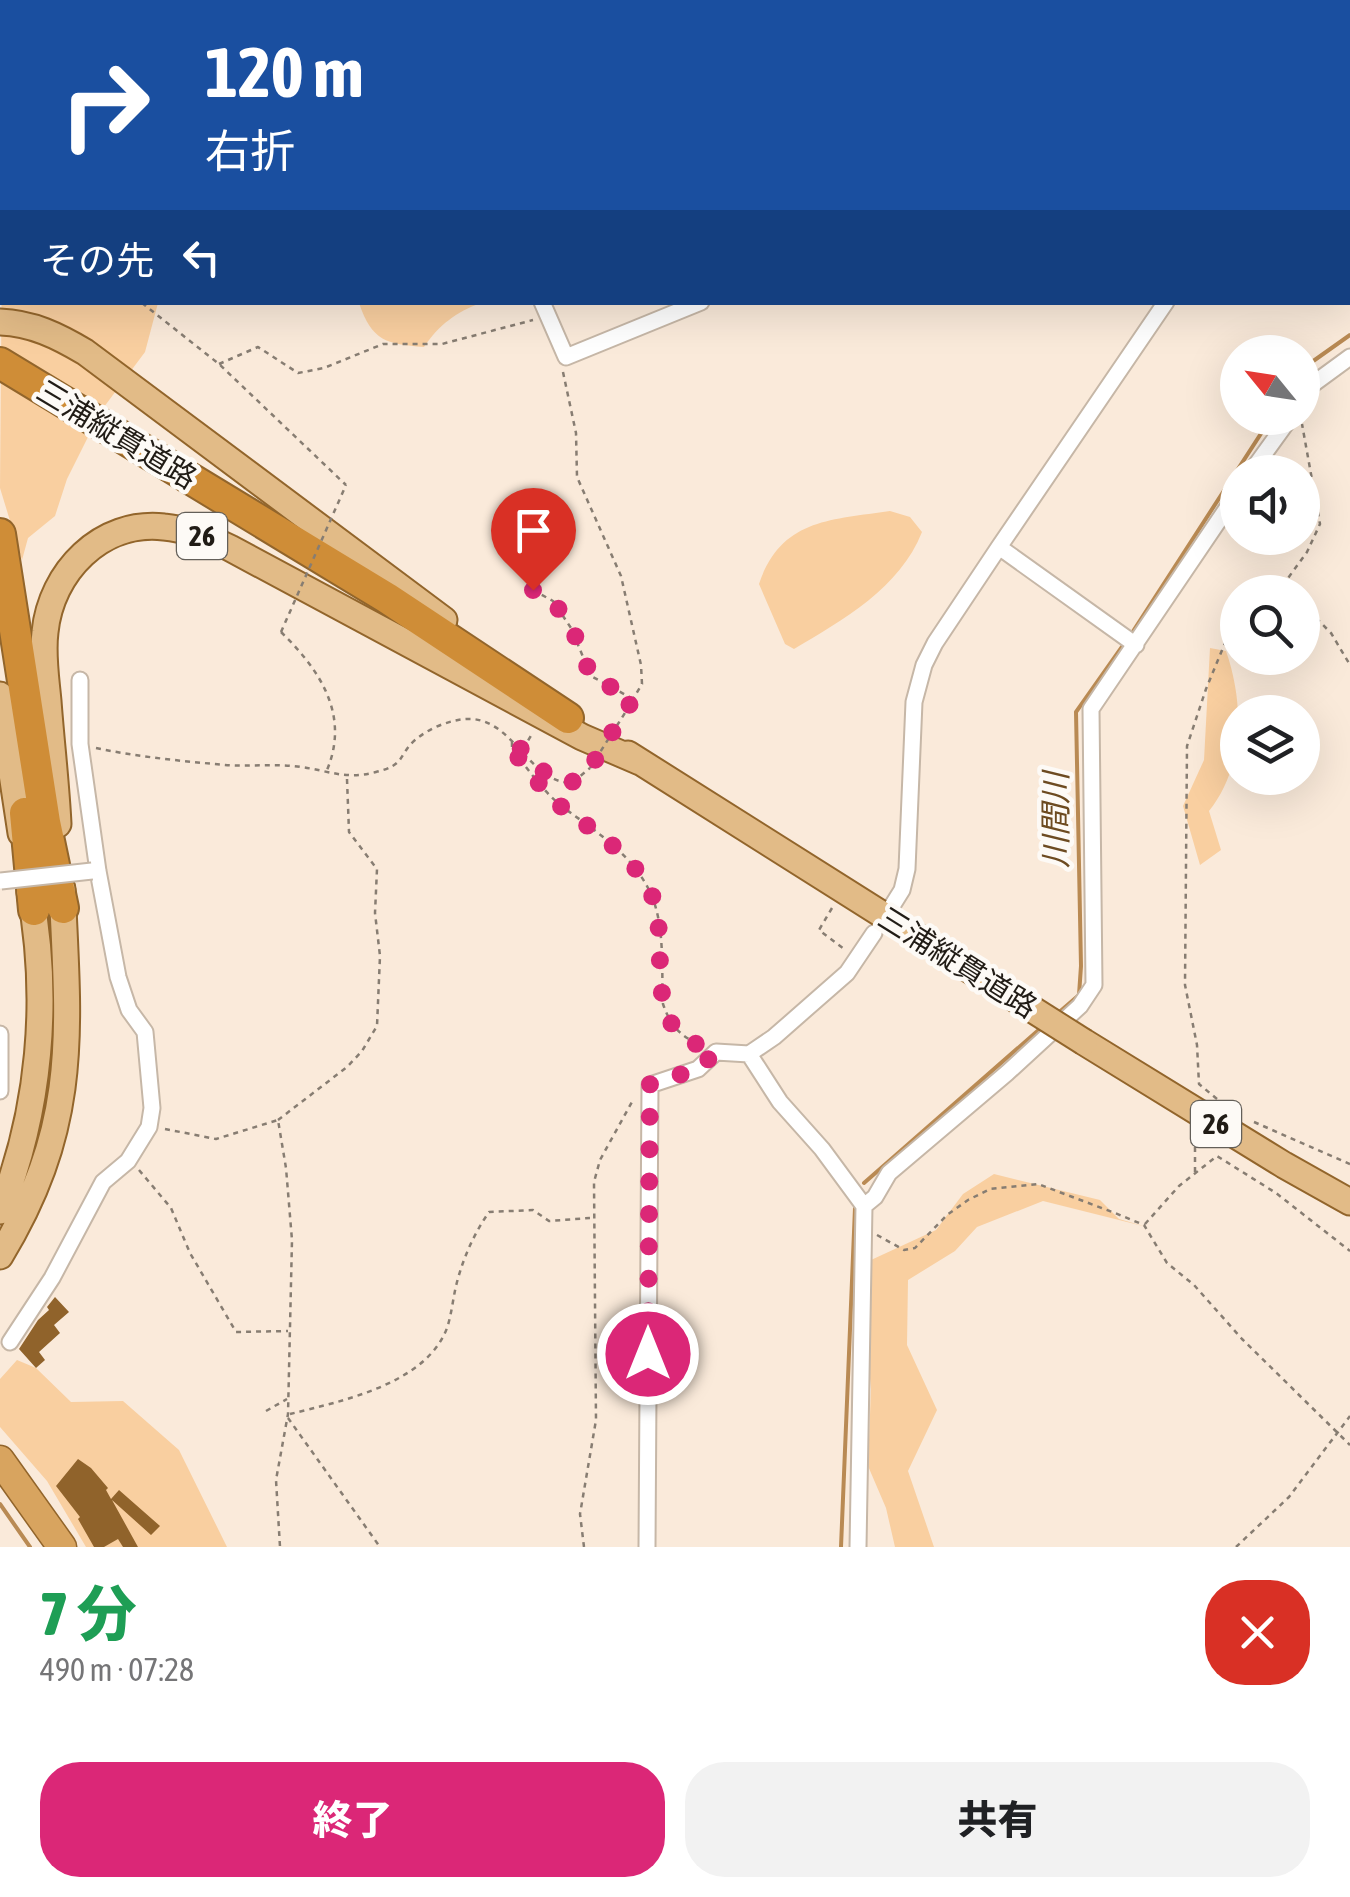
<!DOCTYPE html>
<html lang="ja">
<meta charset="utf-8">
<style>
:root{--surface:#fff;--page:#f2f2f2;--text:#202124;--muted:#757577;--accent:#db2777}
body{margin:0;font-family:"Asap Condensed","Noto Sans JP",sans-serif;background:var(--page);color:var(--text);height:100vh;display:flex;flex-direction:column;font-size:38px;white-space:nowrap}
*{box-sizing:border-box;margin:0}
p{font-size:32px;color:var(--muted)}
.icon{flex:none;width:55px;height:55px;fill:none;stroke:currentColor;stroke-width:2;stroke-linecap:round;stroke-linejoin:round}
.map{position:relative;height:1547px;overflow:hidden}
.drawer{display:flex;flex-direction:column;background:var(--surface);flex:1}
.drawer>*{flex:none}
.banner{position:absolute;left:0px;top:0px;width:1350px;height:305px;box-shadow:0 10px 40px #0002;background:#1a4fa0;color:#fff;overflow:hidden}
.needle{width:65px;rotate:300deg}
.buttons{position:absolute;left:1220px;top:335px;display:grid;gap:20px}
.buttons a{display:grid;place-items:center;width:100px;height:100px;border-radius:50%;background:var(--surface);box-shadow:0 10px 40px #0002;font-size:50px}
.pin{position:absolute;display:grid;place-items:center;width:85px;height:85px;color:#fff;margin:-102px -42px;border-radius:50% 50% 50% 0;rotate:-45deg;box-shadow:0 0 10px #0007}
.pin .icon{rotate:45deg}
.me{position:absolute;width:110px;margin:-55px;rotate:0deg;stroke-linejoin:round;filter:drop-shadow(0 0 8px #0008)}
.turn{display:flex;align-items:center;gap:35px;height:210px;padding:0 40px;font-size:45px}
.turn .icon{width:130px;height:130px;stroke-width:2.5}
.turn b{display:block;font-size:70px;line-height:85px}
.then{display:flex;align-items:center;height:95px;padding:0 40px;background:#0003;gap:20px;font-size:38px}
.round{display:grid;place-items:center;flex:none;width:105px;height:105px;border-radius:40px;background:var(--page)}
.head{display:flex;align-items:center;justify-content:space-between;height:170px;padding:0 40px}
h1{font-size:60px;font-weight:800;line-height:75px;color:#1e9e55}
.button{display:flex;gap:20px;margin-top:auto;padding:20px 40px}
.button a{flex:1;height:115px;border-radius:40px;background:var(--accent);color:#fff;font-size:40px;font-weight:800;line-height:115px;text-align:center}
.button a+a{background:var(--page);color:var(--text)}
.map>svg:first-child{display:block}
.green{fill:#f9cfa0}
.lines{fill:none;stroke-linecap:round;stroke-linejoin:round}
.stream{stroke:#b98a53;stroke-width:4}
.building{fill:#90632b}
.minor-casing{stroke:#c6b7a7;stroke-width:19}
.primary-casing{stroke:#92652b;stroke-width:29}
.trunk-casing{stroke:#92652b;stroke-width:31}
.motorway-casing{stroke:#92652b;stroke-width:34}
.path{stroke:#877d72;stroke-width:2.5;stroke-dasharray:5 5;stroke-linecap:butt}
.minor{stroke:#fff;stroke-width:15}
.primary{stroke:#e2bb87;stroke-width:25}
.trunk{stroke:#d8a45f;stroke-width:28}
.motorway{stroke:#cf8d37;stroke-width:30}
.minor-bridge-casing{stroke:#c6b7a7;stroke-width:19;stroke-linecap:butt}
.primary-bridge-casing{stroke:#92652b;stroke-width:29;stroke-linecap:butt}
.path-bridge{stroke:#877d72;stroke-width:2.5;stroke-dasharray:5 5;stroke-linecap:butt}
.minor-bridge{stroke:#fff;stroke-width:15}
.primary-bridge{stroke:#e2bb87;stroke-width:25}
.route{stroke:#db2777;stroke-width:18;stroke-dasharray:0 32.4}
.labels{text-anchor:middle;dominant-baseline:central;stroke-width:9;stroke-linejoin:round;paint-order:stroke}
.shield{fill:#fdfaf6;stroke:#635f59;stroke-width:2.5}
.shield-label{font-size:28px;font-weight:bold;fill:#211c16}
.street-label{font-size:30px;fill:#211c16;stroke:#fdfaf6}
.water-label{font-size:32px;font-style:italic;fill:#6d4b21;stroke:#fdfaf6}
</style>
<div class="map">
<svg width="1350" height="1547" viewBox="0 0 1350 1547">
<rect width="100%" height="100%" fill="#faeada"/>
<!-- green -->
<path class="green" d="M2 242V302L158 303 145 352 101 411 67 479 55 516 28 538 22 560 0 488Z
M359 303V302L481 303C456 312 439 325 424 347 386 344 372 341 359 303Z
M890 511 910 517 922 532C900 588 843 620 794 649L785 644 759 584C781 519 830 520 890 511Z
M1210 648 1226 651C1244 703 1245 766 1209 811L1221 850 1200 865 1183 806 1204 760Z
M994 1174 1100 1200 1119 1219 1147 1227 1043 1201 977 1227 955 1251 908 1280 907 1345 937 1410 908 1471 934 1547H895L886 1508 868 1466 871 1389 863 1308 871 1260 936 1230 963 1194Z
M17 1360 36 1368 71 1402 123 1401 179 1450 227 1547H86L47 1481 0 1427V1379Z"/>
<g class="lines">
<!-- stream -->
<path class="stream" d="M183 2 187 0
M0 192 2 189
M1302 369 1350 335
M1130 636 1271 418
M1057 1014 1079 995 1081 966 1076 712 1124 644
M864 1183 1042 1027
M0 1504 30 1547
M841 1547 855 1208"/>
</g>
<!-- building -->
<path class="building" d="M55 1297 69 1312 54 1325 60 1333 39 1352 45 1360 36 1368 19 1349 38 1320 49 1310 47 1307Z
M78 1459 91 1468 108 1488 106 1490 111 1499 119 1490 160 1526 151 1535 112 1500 138 1547H123L118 1539 104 1547H94L78 1519 80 1517 56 1486Z"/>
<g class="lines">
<!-- minor casing -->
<g class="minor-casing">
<path id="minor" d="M294 0V2
M1346 0V2
M922 2 923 0
M1348 13 1350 33
M0 71 2 74
M1348 75 1350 71
M0 139 2 151
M0 222 2 219
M542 302 566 357 701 302
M1302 398 1309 387 1350 357
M1251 472 1290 418
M999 547 1136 645
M892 906 902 890 907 869 914 702 924 665 935 643 999 547 1166 302
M0 1034V1091
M749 1054 780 1102 822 1149 864 1206 858 1547
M864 1206 875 1197 889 1173 1007 1073 1080 1006 1094 985 1091 709 1238 492
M10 1342 52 1278 103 1182 128 1161 149 1127 152 1108 145 1032 129 1010 118 977 98 871 80 744V680
M647 1547 650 1085 698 1069 716 1052 749 1054 774 1037 847 973 874 933"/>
</g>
<!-- primary casing -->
<g class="primary-casing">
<path id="primary" d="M0 322C32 323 58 336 85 352L444 620
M0 695 21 833
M628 754 1016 999
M58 824C56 783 51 742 48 701 46 679 42 655 45 632 51 572 101 520 164 527 187 529 209 538 230 548L582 737 640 762
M1084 1042 1284 1165 1350 1202
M0 1211C40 1111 50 999 30 892
M0 1256C79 1126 69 1034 62 889"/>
</g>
<!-- trunk casing -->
<g class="trunk-casing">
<path id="trunk" d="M0 1460 62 1547"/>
</g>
<!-- motorway casing -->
<g class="motorway-casing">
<path id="motorway" d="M0 363 387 598 568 718
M0 534 45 822 63 908
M25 813 34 910"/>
</g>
<!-- path -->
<path class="path" d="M487 0 488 2
M157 2 162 0
M523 2 525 0
M1296 2 1297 0
M142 303 219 364 346 485
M219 364 258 347 298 373 324 368 383 344H442L533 320
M563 372 576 433 577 477 621 576 641 665 642 684 633 699
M533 590 553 601 571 628 591 676 633 699 630 705
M1291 592 1283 585 1307 552 1320 524 1302 424
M1302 604 1331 633 1350 665
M281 632C320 670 350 715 327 770
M512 742V749C528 769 544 793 564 808 594 830 630 853 648 888 666 922 661 967 663 1004 671 1027 681 1037 703 1046
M96 748C138 757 182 761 225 765 250 767 276 763 301 767 330 771 346 780 376 772 406 765 398 755 415 740 429 728 453 718 472 719 515 722 530 783 572 783L590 768
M523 749 532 734
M832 908 819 930 844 949
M1217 1099 1199 1084 1197 1045 1185 985 1187 746 1206 689 1225 643 1238 627
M278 1120 347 1067 362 1051 377 1026 380 956 375 913 377 869 349 832 347 779
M1254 1122 1350 1164
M165 1129 216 1139 278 1120 286 1168 292 1240 288 1414 276 1480 280 1547
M139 1170 171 1208 190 1253 236 1332 288 1331
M1195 1172V1135
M1145 1224 1179 1186 1217 1156 1276 1193 1350 1251
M877 1235 904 1250 915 1248 947 1215 968 1200 990 1189 1038 1184 1115 1213 1144 1225 1167 1263 1194 1285 1242 1339 1350 1445
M266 1411 287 1399
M290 1414C342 1401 426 1384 447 1328 452 1313 453 1297 457 1282 464 1256 474 1234 489 1212L533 1210 549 1221 590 1218
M288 1418 380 1547
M584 1547 580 1514 596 1420 594 1182 600 1160 633 1100
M1236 1547 1289 1497 1350 1416"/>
<!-- minor -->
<use href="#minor" class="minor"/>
<!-- primary -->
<use href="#primary" class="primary"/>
<!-- trunk -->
<use href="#trunk" class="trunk"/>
<!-- motorway -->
<use href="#motorway" class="motorway"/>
<!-- minor-bridge casing -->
<g class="minor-bridge-casing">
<path id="minor-bridge" d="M1 881 92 871"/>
</g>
<!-- primary-bridge casing -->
<g class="primary-bridge-casing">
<path id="primary-bridge" d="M1016 999 1084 1042"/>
</g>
<!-- path-bridge -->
<path class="path-bridge" d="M281 632 346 485
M590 768 630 705"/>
<!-- minor-bridge -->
<use href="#minor-bridge" class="minor-bridge"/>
<!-- primary-bridge -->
<use href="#primary-bridge" class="primary-bridge"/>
</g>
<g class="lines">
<!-- route -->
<path class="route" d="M533 590 553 601 572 628 591 676 633 699 587 773 572 782 556 781 547 775 512 740V750C528 768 544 793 563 808 594 831 628 852 648 887 672 929 645 1003 681 1035 690 1043 705 1047 716 1052L698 1069 650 1084 648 1354"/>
</g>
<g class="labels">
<!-- shield labels -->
<g class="shield">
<rect x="177" y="513" width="50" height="46" rx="8"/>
<rect x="1191" y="1101" width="50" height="46" rx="8"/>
</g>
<g class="shield-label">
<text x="202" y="536">26</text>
<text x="1216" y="1124">26</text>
</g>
<!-- street labels -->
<g class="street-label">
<text transform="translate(117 434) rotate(31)">三浦縦貫道路</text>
<text transform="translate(958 962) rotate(32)">三浦縦貫道路</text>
</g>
<!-- water labels -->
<g class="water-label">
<text transform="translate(1055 820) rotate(-90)">川間川</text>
</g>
</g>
</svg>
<div class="buttons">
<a><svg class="needle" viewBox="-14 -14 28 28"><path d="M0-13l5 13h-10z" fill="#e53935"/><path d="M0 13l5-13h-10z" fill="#757577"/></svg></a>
<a><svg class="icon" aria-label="sound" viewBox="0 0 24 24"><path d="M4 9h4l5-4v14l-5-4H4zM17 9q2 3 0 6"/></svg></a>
<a><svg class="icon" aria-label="search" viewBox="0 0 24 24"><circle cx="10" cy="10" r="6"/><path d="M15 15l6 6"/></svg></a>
<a><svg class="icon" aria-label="layers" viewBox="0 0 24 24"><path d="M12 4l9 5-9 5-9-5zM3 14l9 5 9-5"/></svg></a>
</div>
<div class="pin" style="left:533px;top:590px;background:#d93025"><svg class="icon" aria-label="arrive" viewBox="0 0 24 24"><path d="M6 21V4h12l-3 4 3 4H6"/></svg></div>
<svg class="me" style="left:648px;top:1354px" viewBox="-20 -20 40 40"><circle r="17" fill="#db2777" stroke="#fff" stroke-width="3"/><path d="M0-11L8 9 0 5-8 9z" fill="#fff"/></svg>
<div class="banner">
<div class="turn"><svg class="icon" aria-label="right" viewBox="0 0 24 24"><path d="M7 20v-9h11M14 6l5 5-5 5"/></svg><div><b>120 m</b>右折</div></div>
<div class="then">その先<svg class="icon" aria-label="left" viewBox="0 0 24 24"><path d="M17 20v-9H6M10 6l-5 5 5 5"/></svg></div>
</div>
</div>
<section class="drawer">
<div class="head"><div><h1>7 分</h1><p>490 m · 07:28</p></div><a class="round" style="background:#d93025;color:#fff"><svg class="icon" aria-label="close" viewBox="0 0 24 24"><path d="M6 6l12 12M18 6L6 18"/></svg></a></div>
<div class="button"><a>終了</a><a>共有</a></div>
</section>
